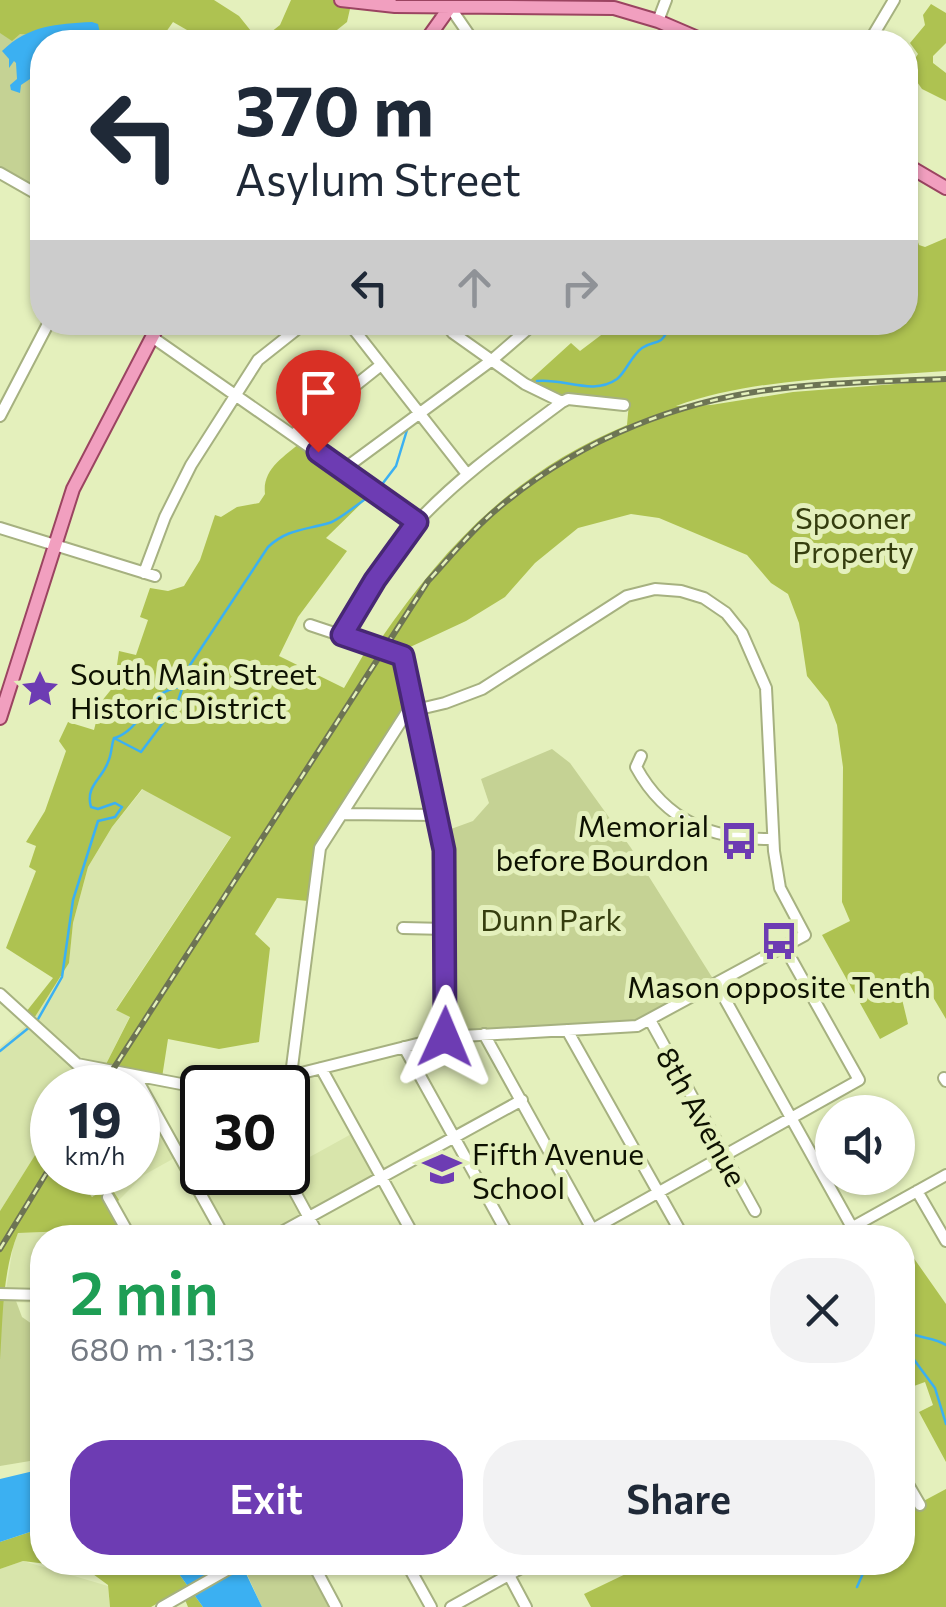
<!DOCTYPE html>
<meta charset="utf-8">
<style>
:root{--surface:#fff;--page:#f2f2f3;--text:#1f2937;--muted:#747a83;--accent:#6d3cb3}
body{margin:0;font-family:Commissioner,sans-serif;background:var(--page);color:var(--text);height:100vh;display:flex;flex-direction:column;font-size:38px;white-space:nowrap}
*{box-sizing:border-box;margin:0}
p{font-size:32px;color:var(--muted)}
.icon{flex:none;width:55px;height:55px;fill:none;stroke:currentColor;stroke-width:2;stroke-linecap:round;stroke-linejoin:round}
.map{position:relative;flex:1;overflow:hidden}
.panel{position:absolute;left:30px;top:1225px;width:885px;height:350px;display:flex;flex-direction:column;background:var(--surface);border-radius:40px;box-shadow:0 2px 8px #0004}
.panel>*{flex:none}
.hud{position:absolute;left:30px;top:30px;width:888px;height:305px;border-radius:40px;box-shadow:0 2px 8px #0004;background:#fff;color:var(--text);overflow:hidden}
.buttons{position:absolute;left:815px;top:1095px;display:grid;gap:20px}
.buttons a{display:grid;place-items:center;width:100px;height:100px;border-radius:50%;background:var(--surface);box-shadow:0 2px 8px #0004;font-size:50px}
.speed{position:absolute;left:30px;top:1065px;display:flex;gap:20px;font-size:50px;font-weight:700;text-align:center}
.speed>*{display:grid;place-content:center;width:130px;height:130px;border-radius:50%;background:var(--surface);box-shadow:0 2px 8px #0004;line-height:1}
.speed small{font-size:25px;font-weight:400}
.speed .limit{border:5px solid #111;border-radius:15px;background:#fff;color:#111}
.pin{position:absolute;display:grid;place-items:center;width:85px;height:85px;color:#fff;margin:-102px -42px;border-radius:50% 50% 50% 0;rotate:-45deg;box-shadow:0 0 10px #0007}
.pin .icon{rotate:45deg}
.me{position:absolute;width:110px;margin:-55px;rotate:1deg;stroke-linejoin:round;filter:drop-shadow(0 0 8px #0008)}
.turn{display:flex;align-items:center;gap:35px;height:210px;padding:0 40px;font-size:45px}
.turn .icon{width:130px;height:130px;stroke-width:2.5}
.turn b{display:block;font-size:70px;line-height:85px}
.lanes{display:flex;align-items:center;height:95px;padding:0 40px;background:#0003;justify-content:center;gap:50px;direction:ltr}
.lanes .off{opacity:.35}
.round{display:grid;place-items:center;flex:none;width:105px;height:105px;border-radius:40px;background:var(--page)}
.head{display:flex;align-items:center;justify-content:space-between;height:170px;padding:0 40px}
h1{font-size:60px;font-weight:600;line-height:75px;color:#1e9e55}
.action{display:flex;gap:20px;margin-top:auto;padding:20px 40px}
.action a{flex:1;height:115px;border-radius:40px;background:var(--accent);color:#fff;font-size:40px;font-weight:600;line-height:115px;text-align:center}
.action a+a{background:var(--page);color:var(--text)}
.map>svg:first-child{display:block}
.built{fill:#d8e5ab}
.green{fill:#c5d294}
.forest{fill:#aec251}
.water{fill:#3bb0f2}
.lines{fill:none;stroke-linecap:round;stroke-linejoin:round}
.stream{stroke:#3bb0f2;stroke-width:2.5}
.minor-casing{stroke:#a6b180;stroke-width:14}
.major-casing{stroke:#9b4461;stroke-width:16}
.minor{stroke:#fff;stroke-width:10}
.major{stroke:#f19fbf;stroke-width:12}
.rail-casing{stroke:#6d7454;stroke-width:6}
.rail{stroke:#e4f0bc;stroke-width:2.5;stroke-dasharray:8;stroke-linecap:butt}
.route-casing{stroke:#472774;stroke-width:25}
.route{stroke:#6d3cb3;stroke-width:18}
.labels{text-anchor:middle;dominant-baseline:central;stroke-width:10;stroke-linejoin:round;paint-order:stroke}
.park-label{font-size:30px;fill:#353d0e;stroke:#e4f0bc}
.poi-label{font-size:30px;fill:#0d1101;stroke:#e4f0bc;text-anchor:start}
.street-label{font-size:30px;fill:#0d1101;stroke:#e4f0bc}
</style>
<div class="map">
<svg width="946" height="1607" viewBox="0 0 946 1607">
<rect width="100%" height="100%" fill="#e4f0bc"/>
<!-- built -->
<path class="built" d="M143 789 231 836 116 1009 130 1016 103 1070 88 1087 52 1088V1142L42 1144 0 1211V1047L33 1020 69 963 73 923 88 867 112 827Z
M138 1097 178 1156 144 1175 119 1200 110 1187 92 1197 72 1173 138 1172Z
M355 1132 378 1175 267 1237H226L204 1196 247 1173 288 1172V1169Z
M68 1231 127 1233 129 1237 42 1238V1303L4 1302 13 1247 18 1233Z
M23 1561 108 1586 110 1607H0V1569Z"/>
<!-- green -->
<path class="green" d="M0 0 158 42H42V190L0 167Z
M552 749 570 763 631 848 715 982 635 1024 447 1034 440 833 473 821 489 803 481 779Z
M0 1301H16L22 1317 42 1331V1459L0 1466Z
M254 1563H313L337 1607H262L244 1568Z"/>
<!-- forest -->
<path class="forest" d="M0 0H214L239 16 251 31 266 36 280 25 291 0H352L347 22 337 30 350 42H208L173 22 159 42H87L96 38 20 34 12 41 0 33Z
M931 4 946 13V43L933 56V63L946 73V101L922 89 908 69 918 54 910 43 925 25 923 15Z
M912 225 919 245 925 247 946 238V371C858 378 760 376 676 406L711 405 793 392 946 380V1019L924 982 901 995 908 1024 880 1039 822 935 850 921 842 902 843 767 837 725 828 702 807 676 799 623 788 594 771 583 747 555 659 518 631 514 578 528 535 563 505 597 466 621 393 655 405 661 416 710 406 712 318 850 308 901 277 898 255 934 270 948 259 1042 219 1049 168 1039 161 1084 126 1079 119 1087H88L103 1070 130 1017 116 1010 231 837 142 789 112 827 88 867 73 923 69 963 33 1020 26 1012 53 978 6 948 36 871 29 867 36 846 26 842 45 811 66 751 59 741 68 722 94 730 101 702 114 686 119 651 136 655 148 620 140 617 150 588 168 591 184 586 200 560 215 515 221 517 237 507 259 503 265 494C262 469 284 457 301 442L373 492 326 538 347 551 298 617 279 656 344 688 368 647 380 640C448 542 515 472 627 425L629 403 560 396 528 382 571 343 580 351 617 323 905 322V230Z
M52 1142V1172L72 1173 92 1197 110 1186 119 1200 113 1206 127 1233 68 1231 18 1233C2 1272 3 1319 0 1360V1211L42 1144Z
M913 1257 946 1304V1462L919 1412 933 1405 925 1382 914 1386 903 1364V1262Z
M946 1489V1607H591L584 1594 636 1569 637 1563 902 1562 903 1512Z
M42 1528V1562L171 1563 203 1607H188L181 1590 151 1607H110L108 1585 86 1569 23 1561 0 1569V1542Z"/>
<!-- water -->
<path class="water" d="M92 22 98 24 100 33 87 42H42V71L21 85 20 93 11 90 10 85 17 79 16 63 14 61 9 68V59L2 51C29 25 56 24 92 22Z
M42 1469V1528L0 1542V1479Z
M171 1563H241L262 1607H203Z"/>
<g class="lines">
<!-- stream -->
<path class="stream" d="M537 381C564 378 593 396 617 379 626 372 631 356 642 348 654 340 661 346 667 331L675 329 682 332
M380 487 396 466 407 430
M115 738C146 726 145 691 181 687
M37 1021 62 977 73 900 98 821 115 817 122 807 115 803 98 809 91 807C85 786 102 779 108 762 112 754 111 746 114 738L141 752 177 704 190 665 268 547C287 529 305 530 329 523 338 521 360 502 370 496
M0 1051 31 1026
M902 1328C914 1339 932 1336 946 1345
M910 1335 912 1357 935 1388 946 1424
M857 1587 868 1562"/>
<!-- minor casing -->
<g class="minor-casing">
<path id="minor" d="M450 7 474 42
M658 21 666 0
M869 42 894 0
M0 173 42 197
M348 322 467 474
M444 322 453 333 525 384 562 402 568 399 624 405
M152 337 417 522
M0 416 49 322
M293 435 381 365
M344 469 492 360 536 322
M0 528 155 576
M144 573 165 517 191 465 258 360 306 322
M310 625 403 656 444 850 445 1037
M342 635C365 596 388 553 419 520 462 474 513 439 562 402
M641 756 636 767C666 822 713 840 773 839
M342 814 437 815
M403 928 446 929
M716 983 858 1238
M0 994 77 1064 202 1088
M650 1020 755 1211
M567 1030 684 1238
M484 1034 597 1238
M404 1047 510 1238
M321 1068 415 1238
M135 1076 225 1238
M944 1078 946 1081
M242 1088 445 1037 637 1026 805 935 780 888 774 851 766 688 742 633 726 613 704 598 681 591 655 589 627 596 482 689 445 703 407 712 320 848 291 1075
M284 1172 320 1238
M917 1191 946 1241
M108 1197 131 1238
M271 1238 522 1100
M577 1238 859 1080 784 946
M833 1238 946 1175
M0 1294 42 1295
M902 1474 920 1505
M312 1562 336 1607
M406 1562 431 1607
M502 1562 526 1607
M162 1607 241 1562
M451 1607 532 1562"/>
</g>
<!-- major casing -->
<g class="major-casing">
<path id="major" d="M341 0 395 6 614 8 658 21 707 42
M425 42 450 7
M905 164 946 188
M0 718 73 489 160 322"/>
</g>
<!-- minor -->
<use href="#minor" class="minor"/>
<!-- major -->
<use href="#major" class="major"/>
<!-- rail casing -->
<g class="rail-casing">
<path id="rail" d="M101 1088 428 581C450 557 471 531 496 510 580 438 685 397 794 387 844 382 895 381 946 379
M0 1249 52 1164"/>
</g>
<!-- rail -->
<use href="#rail" class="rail"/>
</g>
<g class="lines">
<!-- route casing -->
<g class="route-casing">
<path id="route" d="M318 452 417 522 375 580 342 635 403 656 444 850 445 1037"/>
</g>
<!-- route -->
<use href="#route" class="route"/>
</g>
<!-- icons -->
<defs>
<g id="sight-bare" transform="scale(3)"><path d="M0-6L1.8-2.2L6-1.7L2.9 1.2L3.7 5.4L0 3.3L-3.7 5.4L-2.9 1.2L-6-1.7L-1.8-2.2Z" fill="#6d3cb3" stroke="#e4f0bc" stroke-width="2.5" paint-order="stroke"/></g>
<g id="bus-bare" transform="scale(3)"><path d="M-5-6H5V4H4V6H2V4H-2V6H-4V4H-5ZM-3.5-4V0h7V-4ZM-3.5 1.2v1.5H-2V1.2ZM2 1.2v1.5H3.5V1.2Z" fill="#6d3cb3" stroke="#e4f0bc" stroke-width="2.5" paint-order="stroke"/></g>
<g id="school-bare" transform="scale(3)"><path d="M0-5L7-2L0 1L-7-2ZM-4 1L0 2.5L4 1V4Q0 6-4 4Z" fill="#6d3cb3" stroke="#e4f0bc" stroke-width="2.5" paint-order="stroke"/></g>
</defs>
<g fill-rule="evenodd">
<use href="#sight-bare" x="40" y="689"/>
<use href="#bus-bare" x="739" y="841"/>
<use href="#bus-bare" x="779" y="941"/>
<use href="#school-bare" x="442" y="1169"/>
</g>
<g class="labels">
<!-- park labels -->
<g class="park-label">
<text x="853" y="516">Spooner<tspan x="853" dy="34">Property</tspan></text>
<text x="551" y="918">Dunn Park</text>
</g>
<!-- poi labels -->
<g class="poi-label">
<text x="70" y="672">South Main Street<tspan x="70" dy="34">Historic District</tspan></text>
<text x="709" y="824" text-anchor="end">Memorial<tspan x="709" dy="34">before Bourdon</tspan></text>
<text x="779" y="985" text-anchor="middle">Mason opposite Tenth</text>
<text x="472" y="1152">Fifth Avenue<tspan x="472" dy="34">School</tspan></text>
</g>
<!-- street labels -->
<g class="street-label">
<text transform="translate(703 1116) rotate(61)">8th Avenue</text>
</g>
</g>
</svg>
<div class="buttons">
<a><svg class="icon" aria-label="sound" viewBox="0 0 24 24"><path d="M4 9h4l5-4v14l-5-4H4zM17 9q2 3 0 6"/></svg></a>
</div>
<div class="speed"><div>19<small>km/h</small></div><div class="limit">30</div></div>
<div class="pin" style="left:318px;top:452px;background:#d93025"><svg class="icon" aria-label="arrive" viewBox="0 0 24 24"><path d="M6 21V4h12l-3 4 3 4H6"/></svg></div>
<svg class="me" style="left:445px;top:1037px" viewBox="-20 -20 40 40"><path d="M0-17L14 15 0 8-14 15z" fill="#6d3cb3" stroke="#fff" stroke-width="4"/></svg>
<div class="hud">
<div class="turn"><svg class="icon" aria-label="left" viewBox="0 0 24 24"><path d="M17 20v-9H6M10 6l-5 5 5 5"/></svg><div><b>370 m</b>Asylum Street</div></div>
<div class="lanes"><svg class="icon" aria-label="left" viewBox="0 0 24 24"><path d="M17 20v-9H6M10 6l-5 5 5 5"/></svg><svg class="icon off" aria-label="ahead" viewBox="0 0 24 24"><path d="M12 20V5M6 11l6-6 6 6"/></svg><svg class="icon off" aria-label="right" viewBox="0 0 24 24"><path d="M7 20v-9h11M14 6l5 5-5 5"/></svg></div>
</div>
<section class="panel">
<div class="head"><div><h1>2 min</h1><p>680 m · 13:13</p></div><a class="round"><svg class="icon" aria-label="close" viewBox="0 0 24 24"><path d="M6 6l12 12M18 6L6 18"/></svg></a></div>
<div class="action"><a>Exit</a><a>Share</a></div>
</section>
</div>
